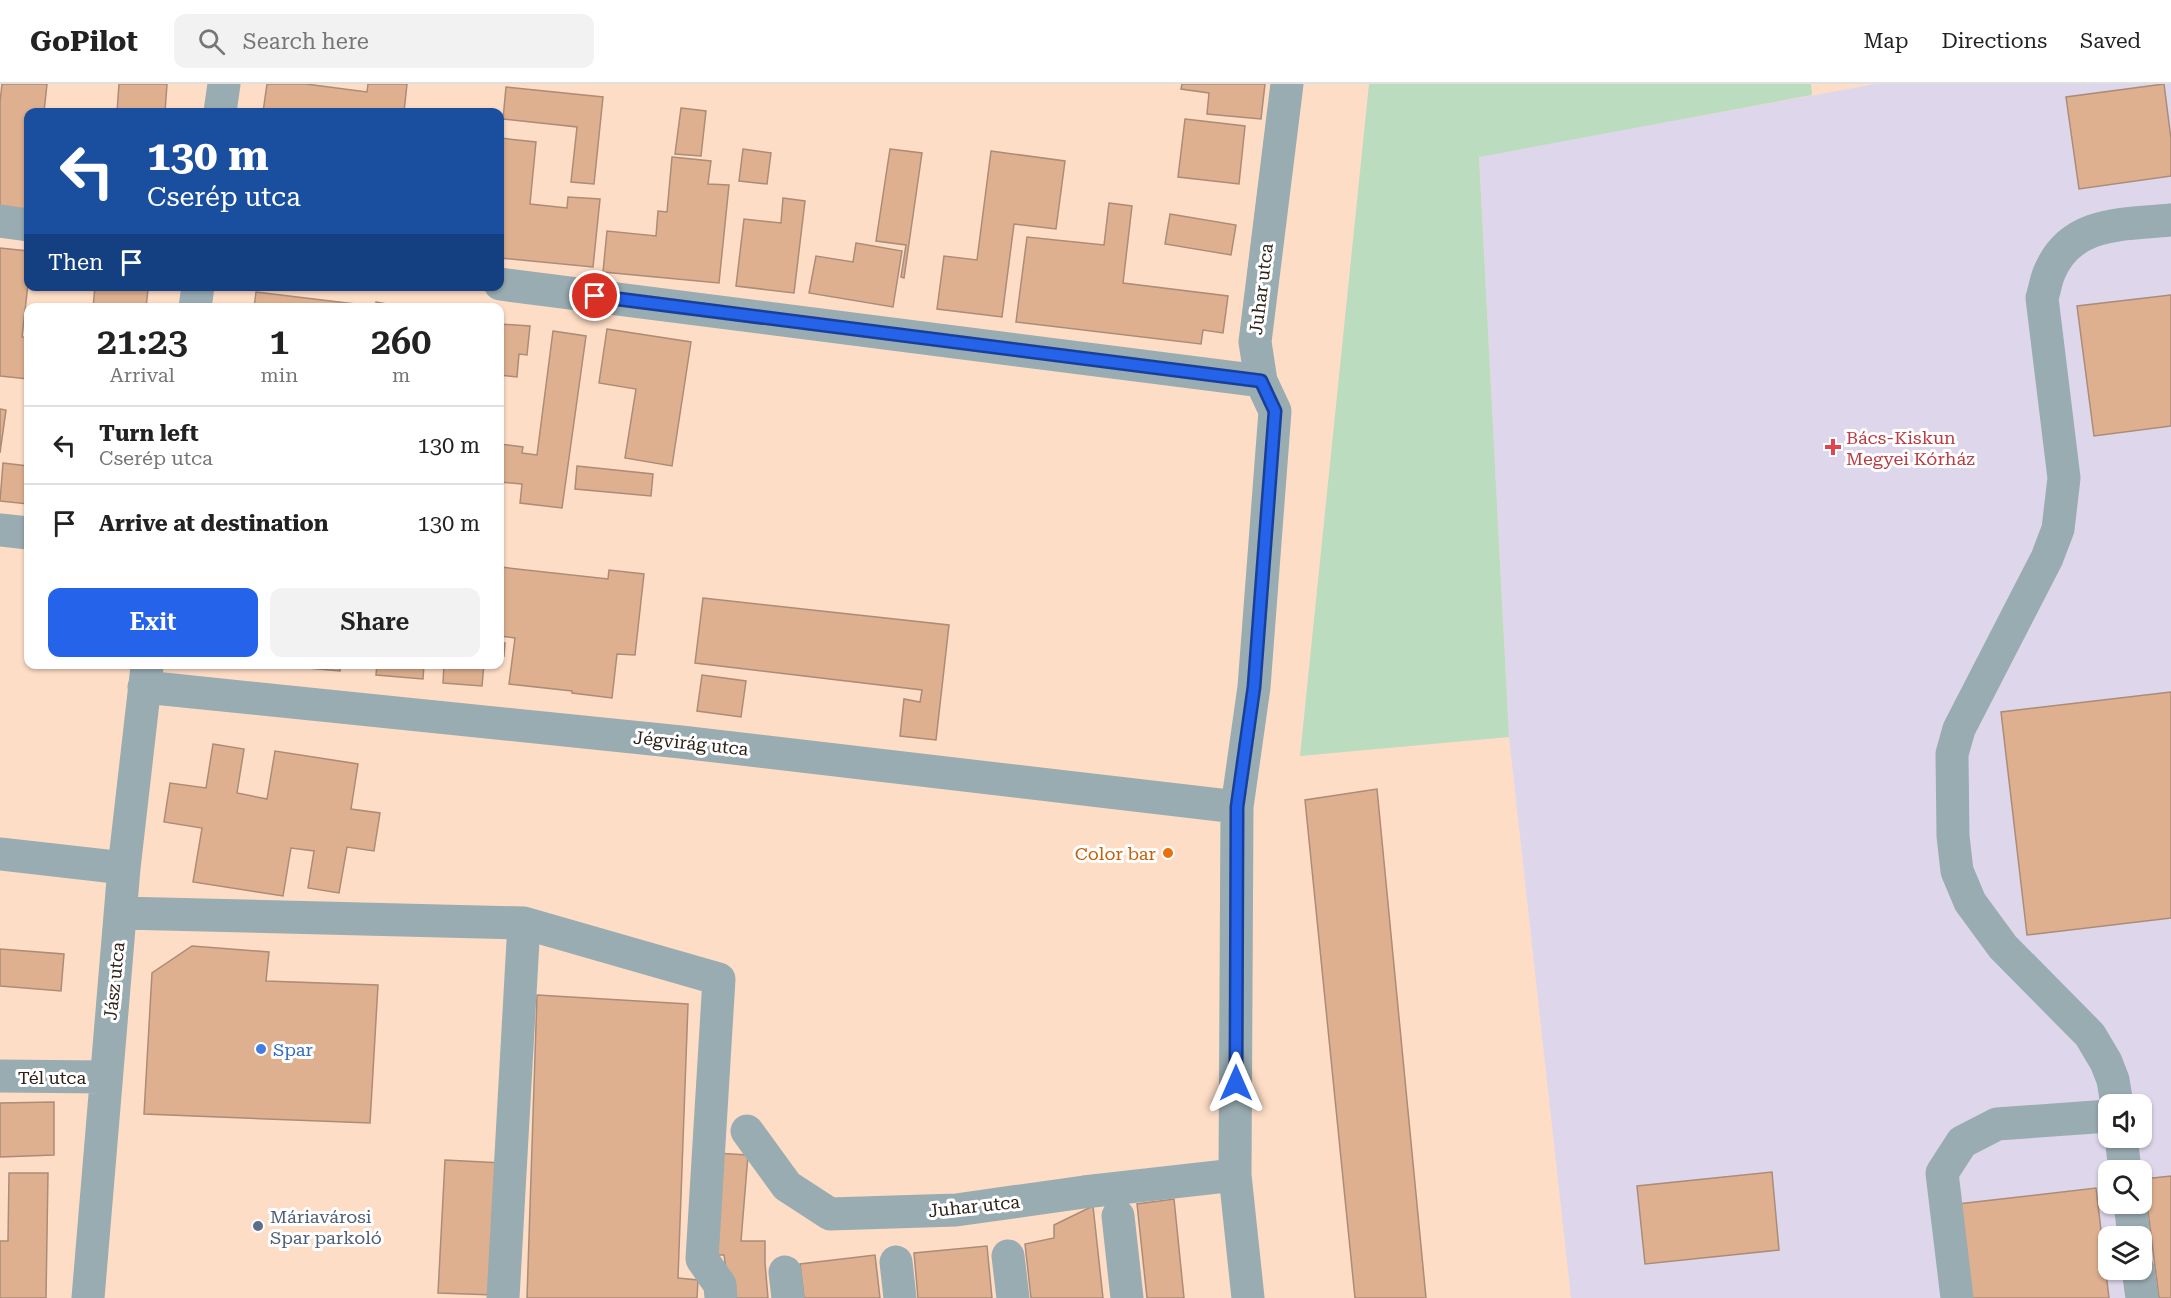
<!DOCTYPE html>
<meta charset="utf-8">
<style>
:root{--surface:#fff;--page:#f2f2f2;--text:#222;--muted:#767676;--line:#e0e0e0;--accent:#2563eb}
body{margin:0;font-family:"Roboto Serif",serif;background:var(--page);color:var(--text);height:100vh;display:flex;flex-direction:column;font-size:22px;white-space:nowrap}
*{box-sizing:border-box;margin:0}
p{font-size:20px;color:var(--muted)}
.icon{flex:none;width:33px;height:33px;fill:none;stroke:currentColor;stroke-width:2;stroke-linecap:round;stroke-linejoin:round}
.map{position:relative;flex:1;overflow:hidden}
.side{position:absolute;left:24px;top:219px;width:480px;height:366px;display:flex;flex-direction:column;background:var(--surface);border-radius:12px;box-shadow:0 2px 4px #0004}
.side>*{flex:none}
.guide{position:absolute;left:24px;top:24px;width:480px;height:183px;border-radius:12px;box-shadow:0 2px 4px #0004;background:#1a4fa0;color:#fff;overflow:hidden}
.fabs{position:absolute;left:2098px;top:1010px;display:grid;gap:12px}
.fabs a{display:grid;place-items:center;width:54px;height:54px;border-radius:12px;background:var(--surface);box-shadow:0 2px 4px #0004;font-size:30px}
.pin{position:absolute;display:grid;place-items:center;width:51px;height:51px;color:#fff;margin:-26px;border:3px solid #fff;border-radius:50%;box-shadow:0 2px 6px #0007}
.me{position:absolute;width:66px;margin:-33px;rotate:0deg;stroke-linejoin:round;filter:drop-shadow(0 0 4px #0008)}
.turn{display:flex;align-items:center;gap:21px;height:126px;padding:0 24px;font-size:27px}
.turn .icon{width:78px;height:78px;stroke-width:2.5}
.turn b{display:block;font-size:42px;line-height:51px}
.then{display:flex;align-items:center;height:57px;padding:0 24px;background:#0003;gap:12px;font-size:22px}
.eta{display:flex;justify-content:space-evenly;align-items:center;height:102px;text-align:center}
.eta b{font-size:36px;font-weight:600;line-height:42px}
.button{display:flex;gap:12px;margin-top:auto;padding:12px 24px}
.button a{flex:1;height:69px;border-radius:12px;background:var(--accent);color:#fff;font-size:24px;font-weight:600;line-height:69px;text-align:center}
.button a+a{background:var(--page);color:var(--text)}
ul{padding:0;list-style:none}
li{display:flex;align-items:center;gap:18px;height:78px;padding:0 24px;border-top:2px solid var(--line)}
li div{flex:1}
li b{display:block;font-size:22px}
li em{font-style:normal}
header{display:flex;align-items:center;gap:36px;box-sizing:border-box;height:84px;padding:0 30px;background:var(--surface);border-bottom:2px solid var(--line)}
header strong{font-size:28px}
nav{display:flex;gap:33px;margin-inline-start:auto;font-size:21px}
.search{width:420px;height:54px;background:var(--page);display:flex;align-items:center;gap:15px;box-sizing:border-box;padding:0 21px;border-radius:12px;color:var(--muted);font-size:22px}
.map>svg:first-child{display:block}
.medical{fill:#ded7ec;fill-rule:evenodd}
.green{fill:#bbdcbe}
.building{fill:#deb08f;stroke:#ab8c77;stroke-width:1.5}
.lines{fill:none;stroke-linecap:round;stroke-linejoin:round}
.minor{stroke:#99acb1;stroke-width:33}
.route-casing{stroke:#184099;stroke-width:15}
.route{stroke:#2563eb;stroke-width:10}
.health-dot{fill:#e0444e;stroke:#fff;stroke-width:2}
.food-dot{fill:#e8710a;stroke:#fff;stroke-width:2}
.shop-dot{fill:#3f7fe0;stroke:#fff;stroke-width:2}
.service-dot{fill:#5c6f8a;stroke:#fff;stroke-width:2}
.labels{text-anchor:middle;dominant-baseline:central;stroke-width:6;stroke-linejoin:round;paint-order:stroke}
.street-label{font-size:18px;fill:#2e2219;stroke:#fff}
.health-label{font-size:18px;fill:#be3a42;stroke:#fff;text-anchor:start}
.food-label{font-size:18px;fill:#c56008;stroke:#fff;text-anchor:end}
.shop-label{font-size:18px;fill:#366cbe;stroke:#fff;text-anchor:start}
.service-label{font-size:18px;fill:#4e5e75;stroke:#fff;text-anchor:start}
</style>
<header>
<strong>GoPilot</strong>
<div class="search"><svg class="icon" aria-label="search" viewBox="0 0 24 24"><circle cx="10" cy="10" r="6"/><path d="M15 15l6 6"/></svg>Search here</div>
<nav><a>Map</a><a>Directions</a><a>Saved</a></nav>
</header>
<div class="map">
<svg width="2171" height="1214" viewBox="0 0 2171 1214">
<rect width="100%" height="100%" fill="#feddc6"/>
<!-- medical -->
<path class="medical" d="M1875 0H2171V1214H1571L1509 653 1479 72ZM2109 1020H2142V1053H2109ZM2109 1086H2142V1119H2109ZM2109 1152H2142V1185H2109Z"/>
<!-- green -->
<path class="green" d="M1369 0H1811L1812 11 1479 73 1509 653 1300 672Z"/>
<!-- building -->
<path class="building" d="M2 0H47L44 28H28V126L0 123V18Z
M119 0H167L165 28H117Z
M267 0H306L367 8 368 0H407L404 28H263Z
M1182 0H1265L1261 35 1207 30 1209 9 1181 5Z
M2164 0 2171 55V92L2079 105 2066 13Z
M506 3 603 13 594 100 571 98 577 43 503 35Z
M681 24 706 27 701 72 675 70Z
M1185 35 1245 42 1239 100 1178 93Z
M500 54 536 58 530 120 567 124 568 113 600 115 593 183 500 174Z
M743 65 771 69 767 100 739 97Z
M890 65 922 69 904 194 901 193 906 161 876 157Z
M991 67 1065 77 1056 145 1014 140 1002 233 937 225 944 172 977 176Z
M672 73 711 77 708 100 729 101 719 199 603 188 607 147 656 152 658 127 667 128Z
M783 114 805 117 794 209 736 202 744 135 781 139Z
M1109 119 1132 122 1123 199 1228 212 1223 249 1203 246 1201 260 1016 238 1027 153 1104 161Z
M1170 130 1236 141 1231 171 1165 160Z
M856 159 902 167 893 223 809 209 816 172 853 178Z
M0 164 28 167V200L22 253 28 254V295L0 292Z
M95 202 148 205 146 224H93Z
M256 208 363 221 362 224H254Z
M2171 211V342L2094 352 2077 222Z
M376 218 404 223 375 224Z
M500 240 530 242 527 271 519 270 517 293 500 291Z
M607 245 691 258 672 382 625 374 636 305 599 299Z
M553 247 586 252 562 424 520 419 522 400 500 398V360L523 363 522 369 537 371Z
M0 325 6 326 0 369Z
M3 379 28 382V420L0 417Z
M577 382 653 390 651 412 575 405Z
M500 483 608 495 609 486 644 490 635 571 617 570 612 614 572 609V607L509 600 515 554 500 552Z
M703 514 949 541 936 656 900 652 904 615 920 618 922 606 695 579Z
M500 559H505L504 572 500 571Z
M286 580H341L340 587 286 582Z
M377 580H424L423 595 376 591Z
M444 580H484L482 602 443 599Z
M702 591 746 597 741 633 697 627Z
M2171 608V834L2027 851 2001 628Z
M213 660 244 665 237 709 267 715 275 667 358 680 351 725 380 729 374 767 347 763 339 809 308 804 314 767 291 764 283 812 193 798 202 744 164 738 170 699 206 704Z
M1377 705 1426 1214H1355L1305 716Z
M192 862 269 868 266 897 378 901 370 1039 144 1030 152 889Z
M0 865 64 870 61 907 0 902Z
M537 911 688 920 678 1194 698 1196 697 1214H527Z
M54 1018V1071L0 1073V1019Z
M715 1069 748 1071 741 1157H765V1179L768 1214H730L724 1171H711Z
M445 1076 502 1079 494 1211 438 1209Z
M1772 1088 1779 1166 1645 1180 1637 1102Z
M9 1089H48L46 1214H0V1157H8Z
M2171 1092V1214H2159L2144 1095Z
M2096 1104 2109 1214H1969L1958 1120Z
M1174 1115 1184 1214H1147L1137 1120Z
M1093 1122 1103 1214H1031L1025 1160 1054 1154V1141Z
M987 1162 992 1214H918L914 1169Z
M875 1171 880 1214H804L800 1180Z"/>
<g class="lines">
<!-- minor -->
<path class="minor" d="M220 28 224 0
M0 137 28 141
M500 200 1261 297
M195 224 198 202
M0 446 28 449
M144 603 681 658 1237 723
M0 770 124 784
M121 829 524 839 503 1214
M524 839 719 895 702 1175 720 1201 721 1214
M0 992 105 993
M2117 1020 2113 996 2106 978 2090 951 2003 863 1970 818 1957 787 1953 752 1952 670 1959 645 2047 474 2058 445 2064 394 2042 214C2045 205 2046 195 2050 187 2072 136 2125 141 2171 136
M747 1047 787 1102 830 1130 956 1126 1084 1108 1235 1091
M2121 1053 2125 1086
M2130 1119 2134 1152
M1118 1132 1127 1214
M1008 1172 1013 1214
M896 1178 900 1214
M2138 1185 2142 1214
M785 1188 788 1214
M88 1214 124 784 147 583
M1248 1214 1235 1091 1237 723 1254 603 1275 327 1261 297 1255 258 1287 0
M1957 1214 1942 1089 1962 1058 1997 1040 2109 1032"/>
</g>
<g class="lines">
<!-- route casing -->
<g class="route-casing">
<path id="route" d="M595 212 1261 297 1275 327 1254 603 1237 723 1236 999"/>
</g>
<!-- route -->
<use href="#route" class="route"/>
</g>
<!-- markers -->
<path class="health-dot" d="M1830 354h6v6h6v6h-6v6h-6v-6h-6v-6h6z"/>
<circle class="food-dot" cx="1168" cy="769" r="6"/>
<circle class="shop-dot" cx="261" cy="965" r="6"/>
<circle class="service-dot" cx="258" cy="1142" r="6"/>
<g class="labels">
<!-- street labels -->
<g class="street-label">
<text transform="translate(1261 205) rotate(-83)">Juhar utca</text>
<text transform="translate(691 659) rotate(6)">Jégvirág utca</text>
<text transform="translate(114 897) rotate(-84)">Jász utca</text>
<text x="52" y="993">Tél utca</text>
<text transform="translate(974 1122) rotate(-6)">Juhar utca</text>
</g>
<!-- health labels -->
<g class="health-label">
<text x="1846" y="353">Bács-Kiskun<tspan x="1846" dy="21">Megyei Kórház</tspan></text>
</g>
<!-- food labels -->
<g class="food-label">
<text x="1156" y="769">Color bar</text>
</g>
<!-- shop labels -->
<g class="shop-label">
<text x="273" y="965">Spar</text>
</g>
<!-- service labels -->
<g class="service-label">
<text x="270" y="1132">Máriavárosi<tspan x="270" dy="21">Spar parkoló</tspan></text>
</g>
</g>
</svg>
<div class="fabs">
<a><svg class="icon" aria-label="sound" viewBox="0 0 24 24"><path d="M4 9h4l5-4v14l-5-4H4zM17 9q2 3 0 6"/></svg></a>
<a><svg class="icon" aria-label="search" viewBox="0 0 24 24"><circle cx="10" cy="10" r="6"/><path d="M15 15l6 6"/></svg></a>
<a><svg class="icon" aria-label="layers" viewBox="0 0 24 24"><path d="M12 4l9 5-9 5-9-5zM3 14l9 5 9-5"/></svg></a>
</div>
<div class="pin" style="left:595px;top:212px;background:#d93025"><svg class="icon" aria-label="arrive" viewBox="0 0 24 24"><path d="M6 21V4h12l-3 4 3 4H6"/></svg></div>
<svg class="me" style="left:1236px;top:999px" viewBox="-20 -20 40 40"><path d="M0-17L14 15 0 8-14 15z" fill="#2563eb" stroke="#fff" stroke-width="4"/></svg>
<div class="guide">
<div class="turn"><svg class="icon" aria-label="left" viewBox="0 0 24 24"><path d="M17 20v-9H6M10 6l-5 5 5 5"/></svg><div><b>130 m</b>Cserép utca</div></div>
<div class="then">Then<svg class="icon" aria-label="arrive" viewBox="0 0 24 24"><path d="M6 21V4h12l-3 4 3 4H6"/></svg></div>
</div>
<section class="side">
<div class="eta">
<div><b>21:23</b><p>Arrival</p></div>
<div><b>1</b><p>min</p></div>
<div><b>260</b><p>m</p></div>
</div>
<ul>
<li><svg class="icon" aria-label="left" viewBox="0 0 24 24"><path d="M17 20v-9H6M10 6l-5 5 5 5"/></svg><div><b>Turn left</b><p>Cserép utca</p></div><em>130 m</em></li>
<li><svg class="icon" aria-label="arrive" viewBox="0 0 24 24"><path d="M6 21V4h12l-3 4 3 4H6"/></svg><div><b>Arrive at destination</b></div><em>130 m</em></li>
</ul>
<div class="button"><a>Exit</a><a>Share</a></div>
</section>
</div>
